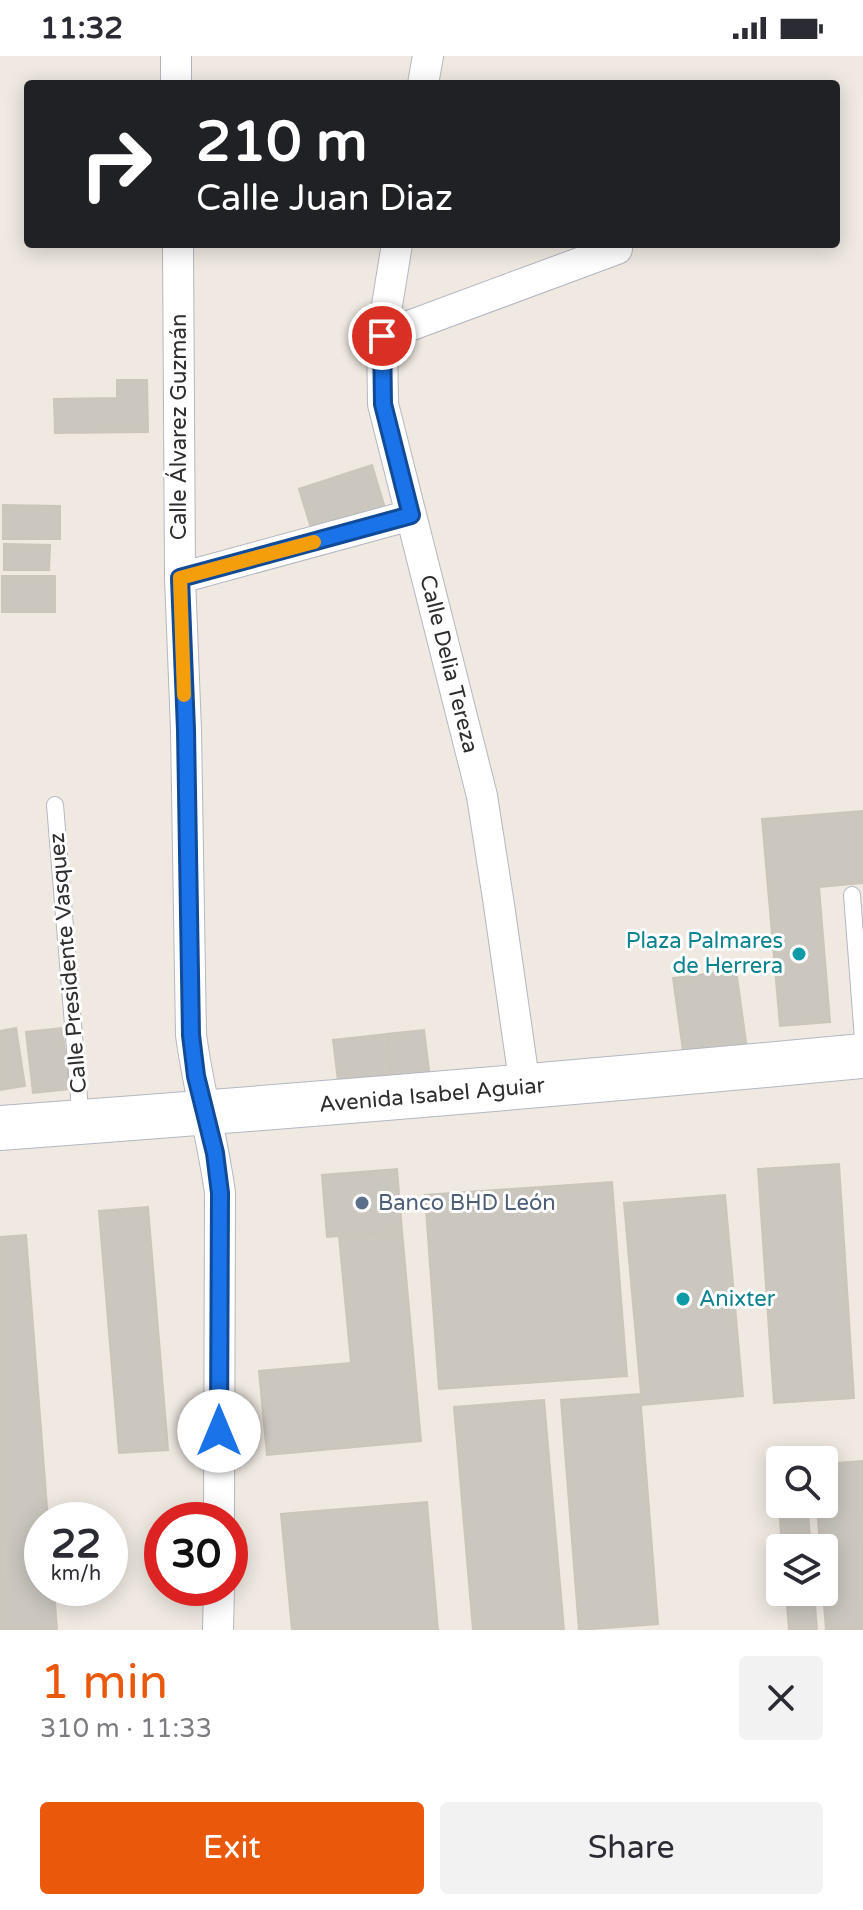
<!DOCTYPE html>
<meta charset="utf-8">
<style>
:root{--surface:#fff;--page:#f2f2f3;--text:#2b2b33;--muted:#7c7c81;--accent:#ea580c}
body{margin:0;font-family:"Varela Round",sans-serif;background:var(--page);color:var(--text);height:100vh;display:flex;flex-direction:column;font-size:30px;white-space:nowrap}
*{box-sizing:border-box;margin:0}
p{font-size:26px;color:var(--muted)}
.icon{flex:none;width:44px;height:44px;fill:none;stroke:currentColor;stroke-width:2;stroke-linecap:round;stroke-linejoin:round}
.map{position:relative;height:1574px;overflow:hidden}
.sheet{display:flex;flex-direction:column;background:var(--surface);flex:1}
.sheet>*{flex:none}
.top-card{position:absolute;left:24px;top:24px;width:816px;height:168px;border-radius:8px;box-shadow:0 4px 20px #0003;background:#202124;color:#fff;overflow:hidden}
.buttons{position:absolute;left:766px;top:1390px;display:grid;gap:16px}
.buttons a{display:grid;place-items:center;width:72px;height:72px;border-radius:8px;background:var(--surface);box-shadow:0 4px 20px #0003;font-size:40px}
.speed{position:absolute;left:24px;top:1446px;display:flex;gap:16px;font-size:40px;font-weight:700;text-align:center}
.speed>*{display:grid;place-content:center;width:104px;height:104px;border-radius:50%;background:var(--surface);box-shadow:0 4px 20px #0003;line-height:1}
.speed small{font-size:20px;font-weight:400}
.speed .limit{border:12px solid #d22;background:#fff;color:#111}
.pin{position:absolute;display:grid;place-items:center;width:68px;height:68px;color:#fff;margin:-34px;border:4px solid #fff;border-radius:50%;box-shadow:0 2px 8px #0007}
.me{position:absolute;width:88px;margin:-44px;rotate:0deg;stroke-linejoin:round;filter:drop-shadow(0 0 6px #0008)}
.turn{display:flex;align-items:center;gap:28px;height:168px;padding:0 40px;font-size:36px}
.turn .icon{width:104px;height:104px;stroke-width:2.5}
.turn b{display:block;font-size:56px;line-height:68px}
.round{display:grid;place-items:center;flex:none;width:84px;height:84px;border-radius:8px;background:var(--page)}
.headline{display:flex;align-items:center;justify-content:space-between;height:136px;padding:0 40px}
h1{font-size:48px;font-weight:600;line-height:60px;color:var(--accent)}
.cta{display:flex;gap:16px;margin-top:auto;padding:16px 40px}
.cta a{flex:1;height:92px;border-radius:8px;background:var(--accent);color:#fff;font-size:32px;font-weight:600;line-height:92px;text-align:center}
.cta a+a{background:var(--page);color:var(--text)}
.status{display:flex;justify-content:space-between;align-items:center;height:56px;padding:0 40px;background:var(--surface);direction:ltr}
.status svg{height:22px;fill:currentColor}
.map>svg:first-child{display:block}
.building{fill:#cbc7bf;stroke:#cbc5ba;stroke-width:2}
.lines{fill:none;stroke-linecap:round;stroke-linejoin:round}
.lane-casing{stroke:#b4b7c1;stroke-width:18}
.street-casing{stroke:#b4b7c1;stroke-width:32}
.secondary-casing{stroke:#b4b7c1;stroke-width:46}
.lane{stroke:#fff;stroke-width:16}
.street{stroke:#fff;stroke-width:30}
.secondary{stroke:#fff;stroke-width:44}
.route-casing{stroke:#114b97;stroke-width:20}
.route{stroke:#1a73e8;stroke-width:14}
.slow{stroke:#f59e0b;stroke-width:14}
.culture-dot{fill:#0f9aa8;stroke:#fff;stroke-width:3}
.service-dot{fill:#5c6f8a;stroke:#fff;stroke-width:3}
.labels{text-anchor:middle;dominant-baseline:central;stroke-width:6;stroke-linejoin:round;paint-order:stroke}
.street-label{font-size:22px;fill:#2e2e2e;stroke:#fff}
.culture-label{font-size:22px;fill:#0d838f;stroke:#fff;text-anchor:end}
.service-label{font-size:22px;fill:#4e5e75;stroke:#fff;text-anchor:start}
</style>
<div class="status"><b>11:32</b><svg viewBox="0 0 49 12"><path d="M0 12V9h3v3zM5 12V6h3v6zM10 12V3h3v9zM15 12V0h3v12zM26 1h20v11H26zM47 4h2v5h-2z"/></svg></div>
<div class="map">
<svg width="863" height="1574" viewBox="0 0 863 1574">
<rect width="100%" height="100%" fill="#efe9e1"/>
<!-- building -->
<path class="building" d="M117 324H147L148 376 55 377 54 343 117 342Z
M372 409 385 452 312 475 299 433Z
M3 449 60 450V483H3Z
M4 488 50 489 49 514H4Z
M2 520H55V556H2Z
M863 755V827L819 831 830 966 780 970 762 763Z
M736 914 747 993 684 1002 673 922Z
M16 972 25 1030 0 1034V975Z
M62 972 70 1033 33 1037 26 976Z
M424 974 430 1022 393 1027 387 978Z
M387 978 393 1027 339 1033 333 984Z
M839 1108 854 1342 774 1347 758 1113Z
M397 1113 402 1175 327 1181 322 1119Z
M612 1126 627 1320 439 1333 425 1139Z
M725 1139 743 1340 642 1349 624 1147Z
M148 1151 168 1394 119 1397 99 1155Z
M402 1175 421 1385 267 1399 259 1315 351 1307 339 1180Z
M26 1179 48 1464H42V1532H54L57 1574H0V1181Z
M640 1338 658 1568 579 1574 561 1344Z
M544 1344 564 1574H473L454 1351Z
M863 1405V1574H826L823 1536 824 1492H820L817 1448H824V1408Z
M777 1418H780V1448H807L811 1492H782Z
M427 1446 438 1574H292L281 1458Z
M786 1536H814L817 1574H789Z"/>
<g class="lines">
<!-- lane casing -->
<g class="lane-casing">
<path id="lane" d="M55 749 81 1066
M852 839 863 983"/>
</g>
<!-- street casing -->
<g class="street-casing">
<path id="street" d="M176 0V28
M423 28 428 0
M178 188 180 522 186 674 191 979C198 1032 213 1084 220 1137L219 1464
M397 188 382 280 383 348 482 740 499 849 525 1031
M382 280 617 193
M180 522 411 459
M218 1574 219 1532"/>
</g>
<!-- secondary casing -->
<g class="secondary-casing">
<path id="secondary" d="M0 1072C288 1051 575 1027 863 1000"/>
</g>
<!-- lane -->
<use href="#lane" class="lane"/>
<!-- street -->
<use href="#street" class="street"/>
<!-- secondary -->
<use href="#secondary" class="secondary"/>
</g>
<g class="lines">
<!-- route casing -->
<g class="route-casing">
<path id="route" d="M219 1375 220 1137 215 1097 196 1020 191 979 186 674 180 522 411 459 383 348 382 280"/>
</g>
<!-- route -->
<use href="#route" class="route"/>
<!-- slow -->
<path class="slow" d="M184 639 180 522 314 486"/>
</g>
<!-- markers -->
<g class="culture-dot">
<circle cx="799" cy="898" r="8"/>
<circle cx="683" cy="1243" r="8"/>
</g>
<circle class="service-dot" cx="362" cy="1147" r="8"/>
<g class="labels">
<!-- street labels -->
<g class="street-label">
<text transform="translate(179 371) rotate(-90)">Calle Álvarez Guzmán</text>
<text transform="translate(449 608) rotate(76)">Calle Delia Tereza</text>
<text transform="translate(68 907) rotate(-95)">Calle Presidente Vasquez</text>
<text transform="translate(432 1039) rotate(-5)">Avenida Isabel Aguiar</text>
</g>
<!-- culture labels -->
<g class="culture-label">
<text x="783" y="885">Plaza Palmares<tspan x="783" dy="25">de Herrera</tspan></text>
<text x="699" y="1243" text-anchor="start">Anixter</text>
</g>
<!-- service labels -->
<g class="service-label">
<text x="378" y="1147">Banco BHD León</text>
</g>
</g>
</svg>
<div class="buttons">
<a><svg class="icon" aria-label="search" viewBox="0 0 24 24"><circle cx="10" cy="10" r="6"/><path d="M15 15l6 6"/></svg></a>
<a><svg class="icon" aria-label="layers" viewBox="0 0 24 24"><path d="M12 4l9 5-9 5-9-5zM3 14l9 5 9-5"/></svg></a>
</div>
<div class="speed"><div>22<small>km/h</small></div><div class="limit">30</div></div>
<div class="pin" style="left:382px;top:280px;background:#d93025"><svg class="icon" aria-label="arrive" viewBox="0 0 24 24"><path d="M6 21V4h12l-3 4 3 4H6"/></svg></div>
<svg class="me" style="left:219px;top:1375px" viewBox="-20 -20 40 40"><circle r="19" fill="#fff"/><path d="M0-13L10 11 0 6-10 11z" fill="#1a73e8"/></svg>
<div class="top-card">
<div class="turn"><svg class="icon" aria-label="right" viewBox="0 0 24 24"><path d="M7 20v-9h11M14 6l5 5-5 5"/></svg><div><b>210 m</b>Calle Juan Diaz</div></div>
</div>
</div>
<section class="sheet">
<div class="headline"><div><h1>1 min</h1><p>310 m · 11:33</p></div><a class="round"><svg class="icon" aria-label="close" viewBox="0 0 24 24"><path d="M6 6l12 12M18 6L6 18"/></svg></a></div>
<div class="cta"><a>Exit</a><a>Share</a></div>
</section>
